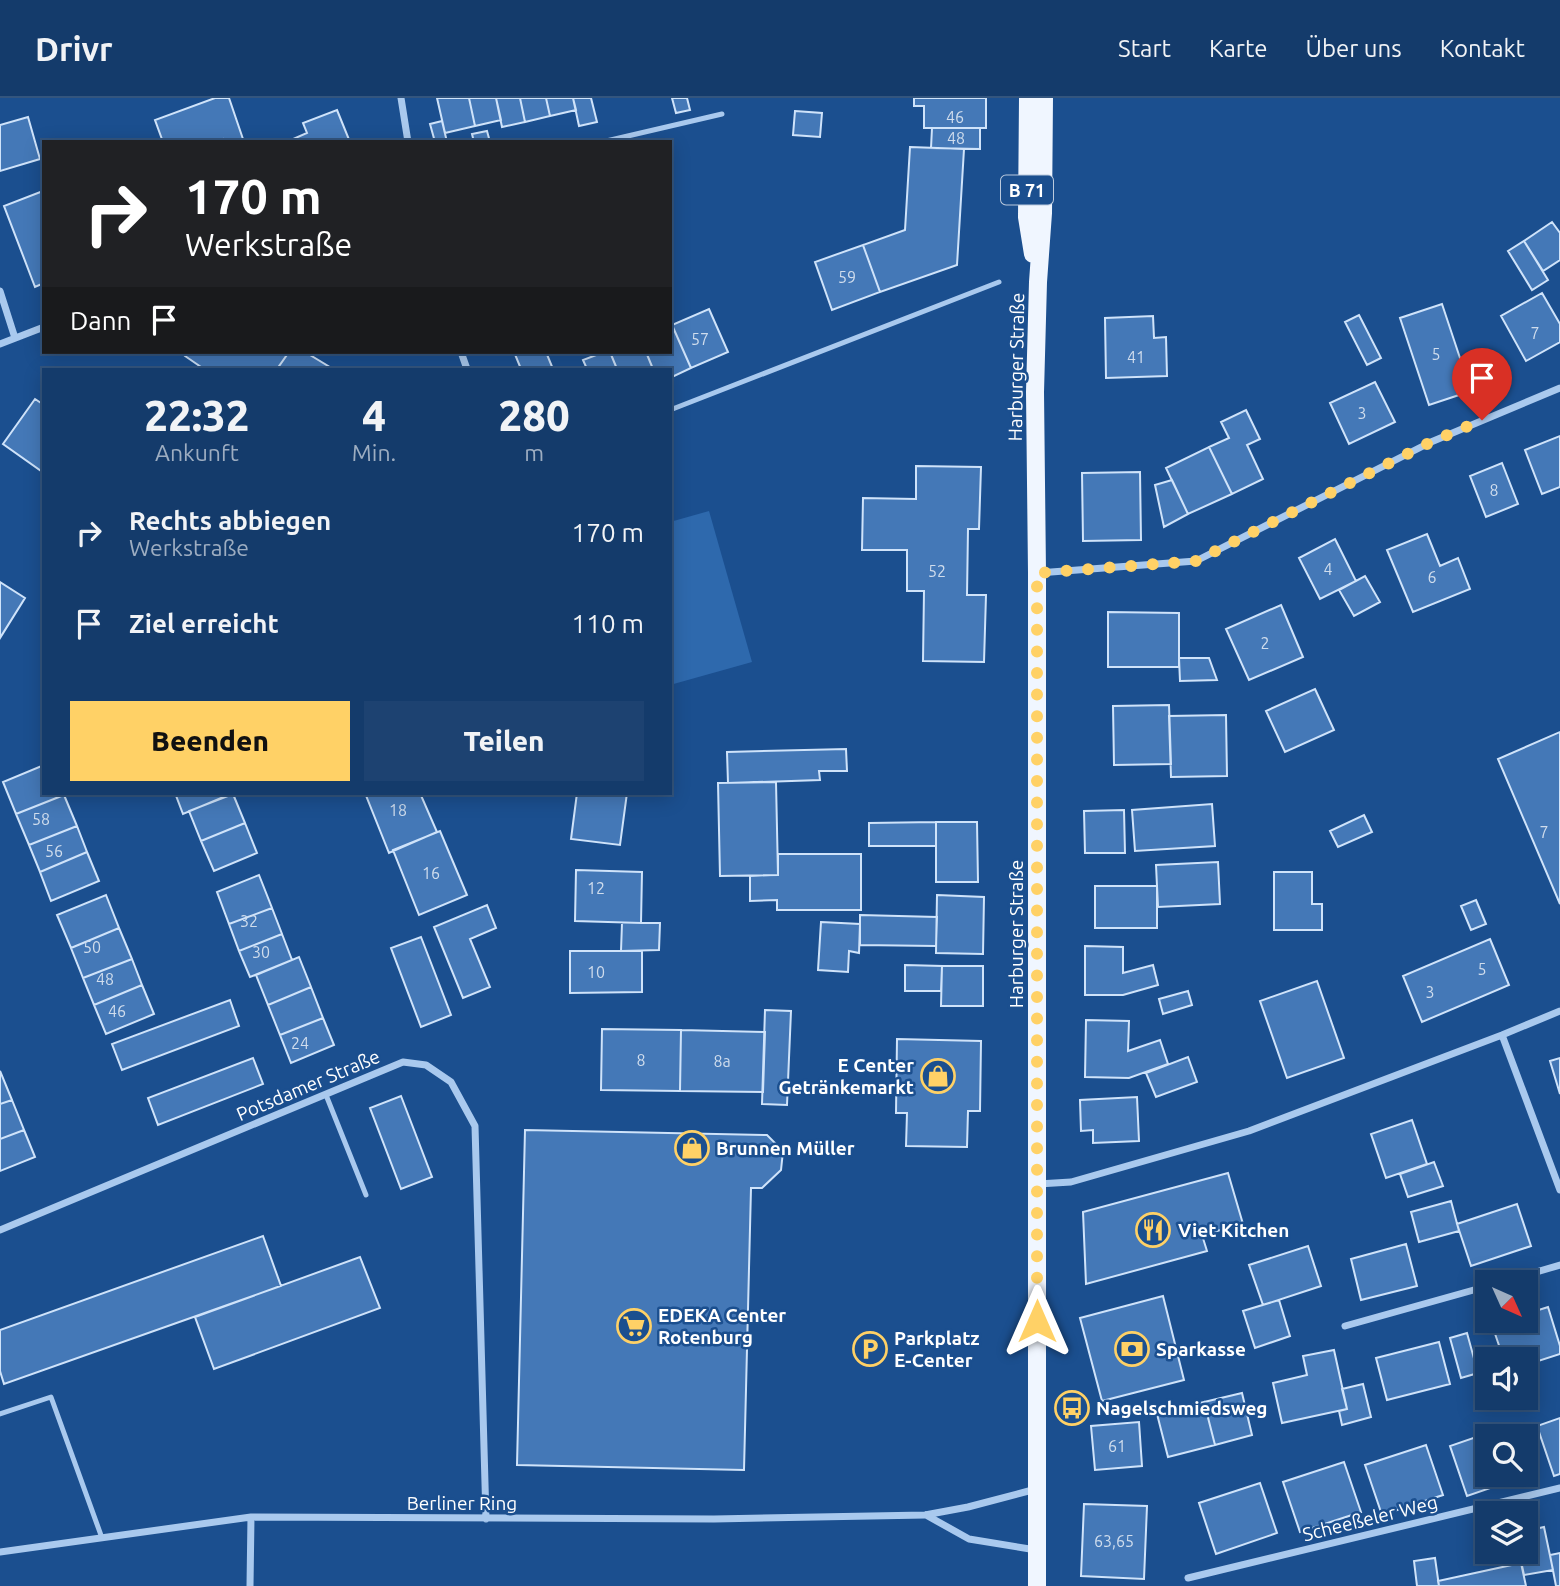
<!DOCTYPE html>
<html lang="de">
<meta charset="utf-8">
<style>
:root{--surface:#143b6b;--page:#1d4271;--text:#f1f3f6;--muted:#9dadc1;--line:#33557e;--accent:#ffd166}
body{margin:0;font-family:Ubuntu,sans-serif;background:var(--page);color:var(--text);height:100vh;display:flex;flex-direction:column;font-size:26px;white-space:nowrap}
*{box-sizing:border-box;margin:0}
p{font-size:23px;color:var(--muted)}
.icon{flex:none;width:38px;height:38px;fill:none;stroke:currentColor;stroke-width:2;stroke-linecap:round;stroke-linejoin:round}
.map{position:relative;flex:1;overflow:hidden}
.drawer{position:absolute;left:42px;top:270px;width:630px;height:427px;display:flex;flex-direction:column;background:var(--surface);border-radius:0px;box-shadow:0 4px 18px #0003,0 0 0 2px var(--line)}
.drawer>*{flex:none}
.guide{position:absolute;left:42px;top:42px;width:630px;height:214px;border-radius:0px;box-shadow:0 4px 18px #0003,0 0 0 2px var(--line);background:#202124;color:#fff;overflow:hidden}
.needle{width:46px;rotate:135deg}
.buttons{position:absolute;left:1475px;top:1172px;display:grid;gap:14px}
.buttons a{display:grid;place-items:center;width:63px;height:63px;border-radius:0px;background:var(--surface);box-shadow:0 4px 18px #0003,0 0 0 2px var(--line);font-size:35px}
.pin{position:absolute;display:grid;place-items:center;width:60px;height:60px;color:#fff;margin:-72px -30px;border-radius:50% 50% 50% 0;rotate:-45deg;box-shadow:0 0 7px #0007}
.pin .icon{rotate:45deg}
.me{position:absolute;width:77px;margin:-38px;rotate:0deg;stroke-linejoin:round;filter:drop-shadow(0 0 5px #0008)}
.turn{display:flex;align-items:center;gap:24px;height:147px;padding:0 28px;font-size:32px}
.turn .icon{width:91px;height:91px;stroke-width:2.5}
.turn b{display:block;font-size:49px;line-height:60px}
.then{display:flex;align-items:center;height:66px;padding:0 28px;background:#0003;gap:14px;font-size:26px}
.eta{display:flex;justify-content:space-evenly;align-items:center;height:119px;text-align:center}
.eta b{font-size:42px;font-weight:800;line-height:49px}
.cta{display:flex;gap:14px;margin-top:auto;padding:14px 28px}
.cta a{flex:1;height:80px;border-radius:0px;background:var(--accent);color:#111;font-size:28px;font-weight:800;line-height:80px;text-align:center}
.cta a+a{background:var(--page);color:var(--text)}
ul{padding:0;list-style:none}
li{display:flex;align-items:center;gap:21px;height:91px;padding:0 28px}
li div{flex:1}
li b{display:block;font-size:26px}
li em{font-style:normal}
header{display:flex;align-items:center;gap:42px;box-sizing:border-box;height:98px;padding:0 35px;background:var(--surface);border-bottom:2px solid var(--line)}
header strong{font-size:33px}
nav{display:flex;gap:38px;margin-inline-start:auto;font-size:24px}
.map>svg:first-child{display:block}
.green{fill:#2e69ad}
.building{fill:#4478b7;stroke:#cfe3fa;stroke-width:2}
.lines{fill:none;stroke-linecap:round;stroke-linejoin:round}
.service{stroke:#a9c9ee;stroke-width:5}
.minor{stroke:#a9c9ee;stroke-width:7}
.primary{stroke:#f0f6ff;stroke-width:18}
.route{stroke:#ffd166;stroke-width:12;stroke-dasharray:0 21.6}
.labels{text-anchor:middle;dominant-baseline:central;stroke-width:5;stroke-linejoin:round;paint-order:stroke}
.number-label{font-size:16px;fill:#d0dded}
.shield{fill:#1b4f8f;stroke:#bbcadd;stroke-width:2}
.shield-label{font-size:18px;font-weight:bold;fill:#fff}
.street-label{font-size:19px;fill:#fff;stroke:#1b4f8f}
.poi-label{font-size:19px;font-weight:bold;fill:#fff;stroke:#1b4f8f;text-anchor:start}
</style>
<header>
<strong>Drivr</strong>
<nav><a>Start</a><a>Karte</a><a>Über uns</a><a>Kontakt</a></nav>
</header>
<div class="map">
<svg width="1560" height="1488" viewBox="0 0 1560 1488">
<rect width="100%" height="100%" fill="#1b4f8f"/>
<!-- green -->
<path class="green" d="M709 413 752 564 670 587V424Z"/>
<!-- building -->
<path class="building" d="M215 0H229L244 44H224L223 41 215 44H163L155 22Z
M437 0H469L475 28 445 35Z
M469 0H496L501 22 475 28Z
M496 0H520L525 24 502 29Z
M520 0H546L550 18 525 24Z
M546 0H573L576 12 550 18Z
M573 0H591L597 24 579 28Z
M672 0H687L690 12 676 15Z
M914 0H986V30H924V8H914Z
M337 12 350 44H294L293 41 307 35 303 25Z
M795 13 822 15 820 39 793 37Z
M28 19 40 61 0 73V27Z
M442 23 447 44H435L430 26Z
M932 30H980V51L931 50Z
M487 33 490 44H474L472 36Z
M910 49 964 51 957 167 880 194 863 147 905 132Z
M43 93 44 185 35 189 4 108Z
M1552 124 1560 135V162L1543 173 1524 143Z
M1524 143 1548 182 1532 192 1508 153Z
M863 147 880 194 832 212 815 164Z
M1542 195 1560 226V244L1526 263 1501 218Z
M1442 206 1471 293 1429 307 1400 220Z
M709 211 728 254 691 270 672 227Z
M1359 217 1381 260 1367 267 1345 224Z
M1153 218 1154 240 1166 239 1167 278 1106 280 1105 220Z
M672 227 691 270 670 280V271H653L646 254H670V228Z
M187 254H289L277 271H204L185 258Z
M289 254H305L333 271H277Z
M514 254H546L553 271H521Z
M604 254H610L617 271H587L583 262Z
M610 254H646L653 271H617Z
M1375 284 1395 324 1349 346 1330 305Z
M35 301 44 307V375L3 346Z
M1246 312 1260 341 1247 347 1263 381 1232 396 1209 349 1229 340 1221 324Z
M1560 338V389L1542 396 1525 352Z
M1209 349 1232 396 1188 416 1166 370Z
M1502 365 1518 406 1486 419 1470 378Z
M916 368 981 369 979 431H968L967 497H986L984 564 923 563 924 493H907V452H862L863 400 916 401Z
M1140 374 1141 442 1083 443 1082 375Z
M1172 382 1188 416 1164 429 1155 387Z
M1427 436 1440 468 1458 460 1470 491 1413 514 1387 452Z
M1335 441 1356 483 1320 501 1299 460Z
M1365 478 1380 504 1354 518 1339 492Z
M0 484 25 500 0 540Z
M1281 507 1303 559 1249 582 1226 531Z
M1108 514 1179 515V569H1108Z
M1179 560H1209L1217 582 1180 583Z
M1315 591 1334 632 1285 654 1266 613Z
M1169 607 1171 666 1114 667 1113 608Z
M1226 617 1227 678 1171 679 1169 618Z
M1560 634V806L1498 661Z
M846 651 847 673H819L820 682 728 685 727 654Z
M44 667V695H64V697L16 716 3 684Z
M776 684 778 777 720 778 718 685Z
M175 695H225L226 698 183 716Z
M365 695H420L437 734 389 755Z
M577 695H627L620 747 571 741Z
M233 696 245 725 201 743 189 713Z
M64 697 77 728 29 747 16 716Z
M1212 706 1215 748 1135 753 1132 712Z
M1124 712 1125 755H1085L1084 713Z
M1364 717 1372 734 1338 749 1330 733Z
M936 724H977L978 784H936Z
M936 724V748H869V725Z
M245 725 257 755 214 773 201 743Z
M77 728 87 754 40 774 29 747Z
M440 733 467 797 419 817 393 752Z
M87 754 99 783 51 803 40 774Z
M778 756H861V812H777V802L750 803V778L778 777Z
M1218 764 1220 806 1158 809 1156 767Z
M576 772 642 774 641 825 575 823Z
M1274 774H1312V806H1322V832H1274Z
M259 777 272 810 229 826 217 794Z
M1095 788H1157V830H1095Z
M106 797 119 830 71 850 57 817Z
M937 797 984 799 983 856 936 855Z
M1476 802 1486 826 1471 832 1461 808Z
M487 807 496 830 470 841 490 889 463 900 434 829Z
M272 810 282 836 239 853 229 826Z
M860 817 937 819 936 848 860 847Z
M821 824 860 826 859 855 849 853 848 874 818 872Z
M622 825H660L659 852 621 853Z
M119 830 132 861 83 880 71 850Z
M282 836 292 862 250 879 239 853Z
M421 839 451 917 421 929 391 850Z
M1490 841 1509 887 1422 924 1403 878Z
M1085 848 1123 849V875L1153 867 1158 887 1123 897H1085Z
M570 853H642V894L570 895Z
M299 859 311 889 268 907 256 877Z
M132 861 142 887 94 907 83 880Z
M905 867 942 868 941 893H905Z
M942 868H983V908H941Z
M1317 883 1344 960 1287 980 1260 903Z
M142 887 154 916 106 936 94 907Z
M311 889 323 920 280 937 268 907Z
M1188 893 1192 907 1163 916 1159 901Z
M230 902 239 928 122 972 112 946Z
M765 912 791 913 787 1007 762 1006Z
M323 920 334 947 291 965 280 937Z
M1086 922 1129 923 1128 953 1160 942 1168 966 1129 980 1085 979Z
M602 931 681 932 680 993 601 992Z
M681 932 765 934 763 994 680 993Z
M897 941 981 943 980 1013H968L967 1049 906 1048 907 1015H896Z
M1188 959 1197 984 1156 999 1146 975Z
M253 960 263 986 158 1027 148 1000Z
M1560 960V996L1550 963Z
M0 973 12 1002 0 1006Z
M401 998 432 1079 401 1091 370 1010Z
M1137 999 1139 1043 1093 1045V1032L1081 1033 1080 1002Z
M12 1002 24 1032 0 1041V1006Z
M1412 1022 1427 1066 1386 1080 1371 1036Z
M24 1032 35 1059 0 1073V1041Z
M525 1032 767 1037 783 1053 781 1072 762 1090H751L744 1372 517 1367Z
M1434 1064 1443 1088 1408 1099 1400 1076Z
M1228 1075 1243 1126 1202 1137 1207 1153 1086 1186 1083 1114Z
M1451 1103 1459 1133 1419 1144 1411 1114Z
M1517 1106 1531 1148 1471 1168 1457 1126Z
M263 1138 281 1188 4 1286 0 1273V1232Z
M1406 1146 1417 1188 1361 1202 1351 1161Z
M1308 1148 1321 1188 1263 1207 1249 1167Z
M360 1159 380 1210 214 1271 195 1219Z
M1163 1198 1184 1282 1102 1303 1080 1220Z
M1279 1202 1290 1238 1255 1250 1243 1213Z
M1548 1209 1560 1248V1256L1526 1267V1262H1504L1492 1227 1504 1223H1526V1216Z
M1467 1235 1478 1275 1461 1280 1450 1240Z
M1439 1244 1450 1286 1387 1302 1376 1260Z
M1334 1252 1347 1311 1282 1325 1273 1285 1307 1277 1303 1258Z
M1363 1286 1371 1319 1342 1327 1339 1313 1347 1311 1342 1291Z
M1242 1295 1252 1337 1215 1347 1204 1304Z
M1204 1304 1215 1347 1168 1359 1157 1316Z
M1560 1320V1376L1554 1378 1537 1328Z
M1139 1324 1142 1368 1095 1372 1091 1328Z
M1511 1327 1515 1339H1488V1377H1526V1371L1528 1377 1467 1398 1450 1348Z
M1426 1347 1443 1397 1382 1417 1365 1367Z
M1344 1364 1361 1414 1300 1434 1283 1384Z
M1260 1385 1277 1435 1216 1456 1199 1405Z
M1084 1406 1147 1408 1144 1481 1081 1478Z
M1544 1429 1553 1472 1524 1477 1519 1454H1526V1433Z
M1560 1455V1488H1556L1550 1457Z
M1435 1460 1439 1488H1417L1414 1463Z
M1521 1465 1526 1488H1439L1438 1483Z"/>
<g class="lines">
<!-- service -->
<path class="service" d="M602 44 722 16
M670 312 999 184
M326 997 366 1097
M0 1316 51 1299 102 1440"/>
<!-- minor -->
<path class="minor" d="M401 0 408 44
M0 193 15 240
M0 246 44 229
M461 254 467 271
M1038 475 1196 463 1431 344 1560 290
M1502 937 1560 1092
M1038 1086 1071 1084 1249 1033 1502 937 1560 913
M0 1132 403 964 426 967 451 984 475 1028 486 1421
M1499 1185 1560 1167
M1345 1228 1488 1188
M926 1417 969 1441 1036 1452
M0 1454 251 1419 714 1421 925 1417 968 1409 1036 1391
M1188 1480 1560 1390
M250 1488 251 1419"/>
<!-- primary -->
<path class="primary" d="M1028 0 1027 119 1033 156
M1037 1488V475L1035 294 1038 184 1043 115 1044 0"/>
</g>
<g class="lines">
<!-- route -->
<path class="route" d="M1037 1223V475L1196 463 1431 344 1482 322"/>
</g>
<!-- icons -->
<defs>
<g id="shop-ring" transform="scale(1.75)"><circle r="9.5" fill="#1b4f8f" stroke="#ffd166" stroke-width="1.5"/><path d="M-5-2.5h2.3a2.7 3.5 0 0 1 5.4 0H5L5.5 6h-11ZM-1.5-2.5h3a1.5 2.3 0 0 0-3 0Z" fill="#ffd166"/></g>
<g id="restaurant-ring" transform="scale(1.75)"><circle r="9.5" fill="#1b4f8f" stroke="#ffd166" stroke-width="1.5"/><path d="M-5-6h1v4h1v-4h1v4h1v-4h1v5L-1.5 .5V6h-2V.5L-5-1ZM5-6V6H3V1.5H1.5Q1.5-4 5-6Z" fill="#ffd166"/></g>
<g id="supermarket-ring" transform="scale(1.75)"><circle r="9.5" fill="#1b4f8f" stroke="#ffd166" stroke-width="1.5"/><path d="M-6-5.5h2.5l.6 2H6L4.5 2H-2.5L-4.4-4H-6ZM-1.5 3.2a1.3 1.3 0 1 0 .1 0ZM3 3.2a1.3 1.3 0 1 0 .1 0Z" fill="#ffd166"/></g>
<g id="parking-ring" transform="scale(1.75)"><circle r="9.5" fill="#1b4f8f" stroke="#ffd166" stroke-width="1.5"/><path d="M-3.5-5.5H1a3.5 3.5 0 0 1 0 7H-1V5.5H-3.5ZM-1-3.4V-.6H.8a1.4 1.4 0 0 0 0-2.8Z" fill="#ffd166"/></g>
<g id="bank-ring" transform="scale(1.75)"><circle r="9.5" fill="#1b4f8f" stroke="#ffd166" stroke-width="1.5"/><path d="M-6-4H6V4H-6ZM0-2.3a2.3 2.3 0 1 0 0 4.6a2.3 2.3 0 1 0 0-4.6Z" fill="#ffd166"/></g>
<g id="bus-ring" transform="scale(1.75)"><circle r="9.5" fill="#1b4f8f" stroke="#ffd166" stroke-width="1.5"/><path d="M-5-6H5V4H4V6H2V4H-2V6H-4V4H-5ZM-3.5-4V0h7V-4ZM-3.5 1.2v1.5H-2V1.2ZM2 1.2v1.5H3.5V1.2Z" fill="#ffd166"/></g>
</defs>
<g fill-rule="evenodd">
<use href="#shop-ring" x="938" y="978"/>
<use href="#shop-ring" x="692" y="1050"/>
<use href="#restaurant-ring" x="1153" y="1132"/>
<use href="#supermarket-ring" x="634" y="1228"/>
<use href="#parking-ring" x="870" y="1251"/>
<use href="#bank-ring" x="1132" y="1251"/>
<use href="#bus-ring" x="1072" y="1310"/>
</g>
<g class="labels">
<!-- number labels -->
<g class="number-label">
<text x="955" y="19">46</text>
<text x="956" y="40">48</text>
<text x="847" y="179">59</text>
<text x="1535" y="235">7</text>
<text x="700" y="241">57</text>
<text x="1436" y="256">5</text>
<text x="1136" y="259">41</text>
<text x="1362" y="315">3</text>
<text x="1494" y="392">8</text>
<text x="1328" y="471">4</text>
<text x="937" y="473">52</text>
<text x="1432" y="479">6</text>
<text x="1265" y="545">2</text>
<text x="398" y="712">18</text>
<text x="41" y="721">58</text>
<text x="1544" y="734">7</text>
<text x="54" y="753">56</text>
<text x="431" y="775">16</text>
<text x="596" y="790">12</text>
<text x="249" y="823">32</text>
<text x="92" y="849">50</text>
<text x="261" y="854">30</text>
<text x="1482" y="871">5</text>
<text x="596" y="874">10</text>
<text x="105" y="881">48</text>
<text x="1430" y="894">3</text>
<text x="117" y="913">46</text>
<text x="300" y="945">24</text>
<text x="641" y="962">8</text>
<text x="722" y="963">8a</text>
<text x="1117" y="1348">61</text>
<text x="1114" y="1443">63,65</text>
</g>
<!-- shield labels -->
<rect class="shield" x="1001" y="77.5" width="52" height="29" rx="5"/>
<g class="shield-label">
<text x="1027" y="92">B 71</text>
</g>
<!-- street labels -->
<g class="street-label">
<text transform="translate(1016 269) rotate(-89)">Harburger Straße</text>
<text transform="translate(1016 836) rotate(-90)">Harburger Straße</text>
<text transform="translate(308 987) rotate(-23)">Potsdamer Straße</text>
<text x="462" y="1405">Berliner Ring</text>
<text transform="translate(1370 1420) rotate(-14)">Scheeßeler Weg</text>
</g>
<!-- poi labels -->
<g class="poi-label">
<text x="914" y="967" text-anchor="end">E Center<tspan x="914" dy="22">Getränkemarkt</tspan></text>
<text x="716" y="1050">Brunnen Müller</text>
<text x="1178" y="1132">Viet Kitchen</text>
<text x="658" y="1217">EDEKA Center<tspan x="658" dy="22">Rotenburg</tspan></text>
<text x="894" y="1240">Parkplatz<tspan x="894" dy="22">E-Center</tspan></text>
<text x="1156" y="1251">Sparkasse</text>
<text x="1096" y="1310">Nagelschmiedsweg</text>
</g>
</g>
</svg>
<div class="buttons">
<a><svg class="needle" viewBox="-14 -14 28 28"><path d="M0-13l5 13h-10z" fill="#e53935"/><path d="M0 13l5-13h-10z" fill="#9dadc1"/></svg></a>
<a><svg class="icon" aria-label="sound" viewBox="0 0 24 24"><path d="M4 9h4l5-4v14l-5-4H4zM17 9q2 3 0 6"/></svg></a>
<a><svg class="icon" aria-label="search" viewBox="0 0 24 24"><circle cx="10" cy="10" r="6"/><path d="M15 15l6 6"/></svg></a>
<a><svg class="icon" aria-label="layers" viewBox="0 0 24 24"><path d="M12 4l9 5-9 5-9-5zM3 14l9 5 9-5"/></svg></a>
</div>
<div class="pin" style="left:1482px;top:322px;background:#d93025"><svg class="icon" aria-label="arrive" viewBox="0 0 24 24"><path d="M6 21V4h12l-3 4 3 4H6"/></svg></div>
<svg class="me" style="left:1037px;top:1223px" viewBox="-20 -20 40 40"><path d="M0-17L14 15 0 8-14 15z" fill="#ffd166" stroke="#fff" stroke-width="4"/></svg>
<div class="guide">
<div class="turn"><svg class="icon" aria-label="right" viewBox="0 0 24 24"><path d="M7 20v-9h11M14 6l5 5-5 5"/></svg><div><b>170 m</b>Werkstraße</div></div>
<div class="then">Dann<svg class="icon" aria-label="arrive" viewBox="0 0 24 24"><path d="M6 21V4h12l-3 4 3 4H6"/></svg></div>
</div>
<section class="drawer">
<div class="eta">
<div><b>22:32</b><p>Ankunft</p></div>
<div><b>4</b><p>Min.</p></div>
<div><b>280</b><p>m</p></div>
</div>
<ul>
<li><svg class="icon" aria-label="right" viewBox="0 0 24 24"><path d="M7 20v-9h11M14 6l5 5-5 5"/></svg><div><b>Rechts abbiegen</b><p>Werkstraße</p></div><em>170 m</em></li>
<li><svg class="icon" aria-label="arrive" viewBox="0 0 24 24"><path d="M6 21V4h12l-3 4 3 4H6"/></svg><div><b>Ziel erreicht</b></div><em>110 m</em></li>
</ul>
<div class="cta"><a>Beenden</a><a>Teilen</a></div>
</section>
</div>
